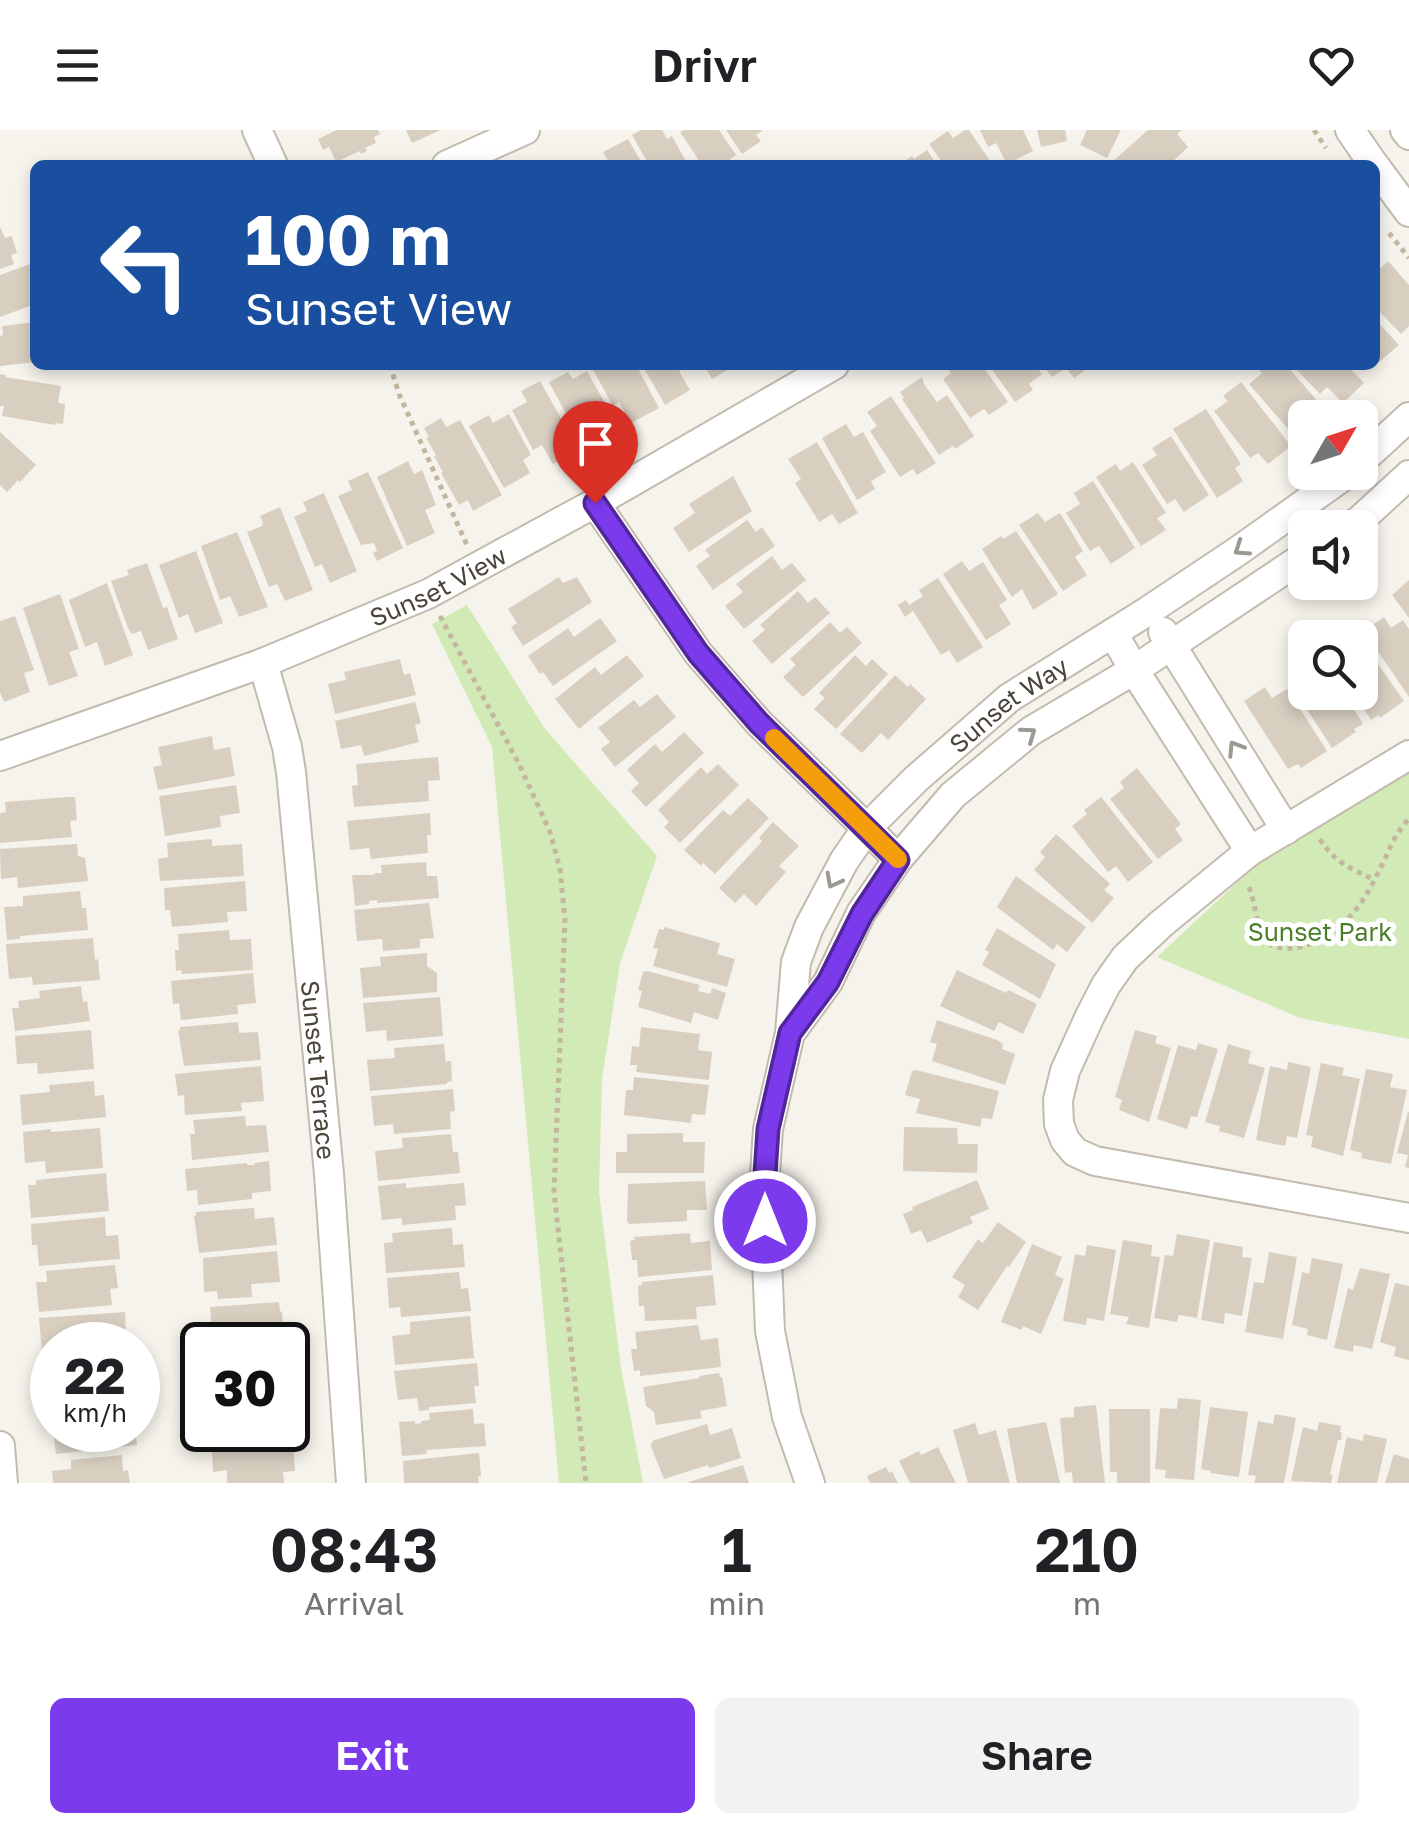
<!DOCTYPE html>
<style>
:root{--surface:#fff;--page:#f2f2f2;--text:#202124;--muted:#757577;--accent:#7c3aed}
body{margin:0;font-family:"Golos Text",sans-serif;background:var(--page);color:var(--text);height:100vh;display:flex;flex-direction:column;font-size:38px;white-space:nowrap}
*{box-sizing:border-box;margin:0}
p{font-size:32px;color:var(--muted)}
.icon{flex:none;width:55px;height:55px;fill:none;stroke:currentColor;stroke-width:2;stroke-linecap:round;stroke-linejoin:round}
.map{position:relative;height:1353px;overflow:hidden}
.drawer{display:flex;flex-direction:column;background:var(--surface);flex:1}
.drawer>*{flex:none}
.banner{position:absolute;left:30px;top:30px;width:1350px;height:210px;border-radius:15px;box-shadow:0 5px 15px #0003;background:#1a4fa0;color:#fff;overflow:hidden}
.needle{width:65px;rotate:51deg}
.controls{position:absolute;left:1288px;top:270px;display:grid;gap:20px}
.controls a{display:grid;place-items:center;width:90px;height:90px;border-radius:15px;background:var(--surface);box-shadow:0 5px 15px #0003;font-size:50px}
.speed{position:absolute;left:30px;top:1192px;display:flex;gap:20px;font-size:50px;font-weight:700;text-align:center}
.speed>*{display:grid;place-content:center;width:130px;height:130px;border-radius:50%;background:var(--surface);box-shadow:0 5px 15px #0003;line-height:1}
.speed small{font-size:25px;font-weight:400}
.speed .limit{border:5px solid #111;border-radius:15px;background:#fff;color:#111}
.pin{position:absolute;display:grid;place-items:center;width:85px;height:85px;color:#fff;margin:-102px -42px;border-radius:50% 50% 50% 0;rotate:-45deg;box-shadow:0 0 10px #0007}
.pin .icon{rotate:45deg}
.me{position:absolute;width:110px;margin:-55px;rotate:0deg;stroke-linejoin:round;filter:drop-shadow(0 0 8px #0008)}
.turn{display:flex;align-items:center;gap:35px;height:210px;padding:0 50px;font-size:45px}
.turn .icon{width:130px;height:130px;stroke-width:2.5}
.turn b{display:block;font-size:70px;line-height:85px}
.eta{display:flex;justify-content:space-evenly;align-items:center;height:170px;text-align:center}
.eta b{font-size:60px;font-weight:600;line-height:70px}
.cta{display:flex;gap:20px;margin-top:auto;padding:20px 50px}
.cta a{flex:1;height:115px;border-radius:15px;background:var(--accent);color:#fff;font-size:40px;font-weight:600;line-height:115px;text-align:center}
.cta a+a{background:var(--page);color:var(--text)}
header{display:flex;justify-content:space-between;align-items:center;height:130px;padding:0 50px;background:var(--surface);font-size:45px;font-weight:600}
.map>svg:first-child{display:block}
.green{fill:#d2eab5}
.building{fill:#d8cfc1}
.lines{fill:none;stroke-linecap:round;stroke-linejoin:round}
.minor-casing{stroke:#c2bbae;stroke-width:32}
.path{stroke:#c4b79f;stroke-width:5;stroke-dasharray:5 5;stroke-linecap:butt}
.minor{stroke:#fff;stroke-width:28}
.oneway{stroke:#9c9892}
.route-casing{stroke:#51269a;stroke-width:25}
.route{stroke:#7c3aed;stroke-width:18}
.slow{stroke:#f59e0b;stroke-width:18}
.labels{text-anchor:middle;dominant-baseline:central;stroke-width:10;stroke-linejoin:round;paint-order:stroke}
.street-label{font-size:25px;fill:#4b4439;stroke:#fff}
.park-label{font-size:25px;fill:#4a7f2a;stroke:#fff}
</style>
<header><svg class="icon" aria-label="menu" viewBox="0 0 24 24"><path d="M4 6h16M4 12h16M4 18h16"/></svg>Drivr<svg class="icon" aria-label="heart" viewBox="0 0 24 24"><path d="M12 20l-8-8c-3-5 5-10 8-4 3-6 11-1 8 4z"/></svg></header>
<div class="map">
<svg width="1409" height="1353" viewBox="0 0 1409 1353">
<rect width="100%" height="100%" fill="#f6f3ec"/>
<!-- green -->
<path class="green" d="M467 475 545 599 657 726 620 833 602 949 599 1063 621 1238 643 1353H559L492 617 432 494Z
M1409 640V909L1300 888 1157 827 1257 734Z"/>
<!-- building -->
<path class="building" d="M337 0H378L380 4 374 7 376 13 365 18 367 21 361 24 360 21 336 32 329 17 323 20 318 9Z
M406 0H441L412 13Z
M641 0H662L667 9 672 6 688 35H649L632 5Z
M684 0H719L736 25 722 35H702L680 2Z
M726 0H763L756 5 761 11 742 24Z
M965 0H969L993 35H944L929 14 948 1 953 8Z
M980 0H1023L1033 21 1007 34 996 13 988 17Z
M1037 0H1065L1067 11 1041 17Z
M1087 0H1121L1107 28 1080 15Z
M1148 0H1182L1177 4 1188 17 1169 35H1114L1112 32Z
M628 9 643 35H611L603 22Z
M927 20 937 35H899L912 26 914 29Z
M0 97 5 108 12 106 17 123 11 125 14 134 0 139Z
M1388 131 1409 155V196L1401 204 1375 177V143Z
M33 133 35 174 0 187V145Z
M1375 189 1399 215 1377 234 1375 232Z
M35 192V232L0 236V206L3 205 2 196Z
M594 235H636L659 278 631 293 619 272 613 276 591 236Z
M642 235H689L679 241 690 260 665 275Z
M704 235H736L712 249Z
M945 235H982L1008 272 989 285 984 279 970 288 943 249 951 243Z
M989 235H1035L1042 244 1029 254 1033 260 1015 272Z
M1043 235H1093L1074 248 1066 238 1052 247Z
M1261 235H1286L1329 284 1326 288H1305V302L1297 293 1289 300 1249 254 1262 243 1257 238Z
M1292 235H1347L1364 253 1343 273 1327 257 1320 264Z
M587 241 610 282 601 287 608 300 583 315 549 252 568 242 573 249Z
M0 244 6 245 5 247 61 256 58 273 65 274 63 294 55 293V295L2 286 4 276H0Z
M922 247 924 254 937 272 947 265 974 306 955 319 953 316 939 325 902 269 904 268 900 262Z
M540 251 579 320 553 334 542 315 533 320 512 280 527 272 521 261Z
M1241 252 1291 316 1268 334 1258 323 1250 328 1214 281 1228 271 1223 266Z
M891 266 936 333 917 345 913 339 900 347 870 301 877 296 867 282Z
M1206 279 1241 334 1235 338 1243 351 1217 368 1173 299Z
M509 284 531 325 523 330 530 343 504 358 469 296 489 285 493 293Z
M441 288 446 297 460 290 502 365 473 381 468 370 459 375 441 343 443 342 434 326 436 325 426 308 429 307 424 298Z
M846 294 854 307 863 302 886 342 871 351 875 359 857 370 822 308Z
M0 302 36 335 20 352 18 350 7 362 0 355Z
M1171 306 1209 365 1184 382 1175 369 1167 374 1142 335 1157 325 1152 318Z
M817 312 858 383 839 394 832 384 819 392 795 353 801 349 788 329Z
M408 331 414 344 422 340 436 375 425 380 435 403 407 416 377 347Z
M1133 332 1166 383 1157 388 1166 400 1141 416 1096 347 1116 334 1120 341Z
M368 342 403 418 377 431 373 423 377 421 374 413 361 415 338 366 352 360 348 351Z
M733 346 752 381 689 422 673 398 695 383 689 374Z
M1093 351 1135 418 1111 434 1099 416 1090 421 1066 383 1080 374 1074 363Z
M324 363 357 441 330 453 322 434 315 437 294 387 307 381 303 372Z
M280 377 313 460 285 471 277 454 269 457 247 402 262 396 263 393 260 386Z
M1038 383 1045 392 1060 383 1083 421 1075 427 1087 445 1063 461 1019 395Z
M747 390 756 402 762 397 775 416 713 460 696 436 710 426 705 420Z
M1016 401 1058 464 1033 480 1022 459 1012 467 982 419 1001 406 1003 409Z
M237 402 268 477 239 487 230 466 220 470 201 416Z
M196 421 223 493 195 503 188 484 179 488 159 435Z
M772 426 782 440 792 433 806 450 744 499 725 476 743 462 736 454Z
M962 431 969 441 983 432 1007 470 999 475 1011 494 986 510 943 444Z
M147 433 163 478 167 477 178 509 148 520 141 501 132 504 128 498 111 451 129 445 127 440Z
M559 447 563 453 577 447 592 472 523 516 511 497 517 493 508 479Z
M938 448 983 517 957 533 949 520 941 525 913 481 905 487 898 475 906 470 909 475 923 466 919 460Z
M1409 450V488L1392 465Z
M107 453 133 525 105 536 97 512 85 517 69 470Z
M798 461 808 473 815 467 830 483 772 534 752 511 765 500 760 495Z
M60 464 79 519 69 522 78 546 49 556 23 478Z
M15 486 34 540 24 543 30 562 4 572 0 562V491Z
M1384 487 1391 498 1403 490 1409 499V567L1364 501Z
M600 488 617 511 553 556 543 542 540 544 528 526 568 498 574 507Z
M830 492 840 503 847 497 862 513 803 567 783 547 796 535 790 529Z
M1366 517 1404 571 1380 588 1379 585 1371 590 1352 562H1360V521Z
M627 525 644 546 579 599 555 569 595 537 601 545Z
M855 525 866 536 872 529 888 544 836 599 814 579 825 568 819 563Z
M400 529 404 545 410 543 416 565 335 584 328 554 346 550 344 542Z
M1305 541V562H1343L1363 594 1354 599 1356 602 1332 618 1289 552Z
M895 545 908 557 910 554 926 569 888 610 881 603 862 623 840 604Z
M1265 557 1272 568 1287 559 1327 621 1301 638 1298 634 1288 639 1244 571Z
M657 564 676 587 615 637 601 619 610 612 598 598 634 570 640 577Z
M415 572 421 593 415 595 419 612 364 626 361 615 341 619 335 591Z
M684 602 704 623 646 677 631 661 639 653 627 640 655 614 662 622Z
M212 606 214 620 230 617 235 646 158 660 153 637 162 635 158 617Z
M438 627 440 650 428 651 429 671 354 677 352 656 358 655 356 634Z
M718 634 739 655 680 713 664 697 669 692 658 680 701 637 707 644Z
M1137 638 1181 694 1175 699 1183 710 1158 729 1110 669 1124 658 1120 652Z
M236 655 240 683 220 686 221 697 165 706 159 666Z
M68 667H75L77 690 70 691 72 707 0 713V683L6 682 5 672Z
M1101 667 1153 732 1128 752 1116 736 1108 742 1072 696 1087 684 1084 680Z
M748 668 769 688 715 744 703 733 701 736 684 720 723 680 730 686Z
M430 683 431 705H427L428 723 371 729 369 718 350 720 347 691Z
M773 692 799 716 779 736 786 742 756 776 744 764 735 773 719 758 757 717 762 711 759 708Z
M1056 704 1110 754 1104 760 1114 768 1092 793 1034 740 1045 727 1040 722Z
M212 709V716L242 714 244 746 160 751 158 729 168 727 167 713Z
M77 714 78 726 85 728 88 751 18 758 17 747 1 749 0 719Z
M426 732 427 746H437L439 768 377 773V770L369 771V774L355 776 352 745H375L374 743H382L381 735Z
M1016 746 1086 797 1067 822 1057 814 1053 820 997 777Z
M245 751 247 781 227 782 228 792 172 797 170 780H165L164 758Z
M80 761 82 778H86L88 800 20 806V809L7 810 4 777 23 776V766Z
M429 773 434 808 420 809V818L383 821 382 809 357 811 354 780Z
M664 797 720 813 717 824 735 829 727 857 653 836 658 819 653 818 659 799 664 800Z
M997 798 1056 834 1040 869 982 835 989 822 985 820Z
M229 800 230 810 251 809 253 840 182 844 181 840 176 841 175 820H179L178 804Z
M93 808 95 830 98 829 100 850 33 855 32 847 9 849 6 814Z
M427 823V836L437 843V862L363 868 360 838 381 836 380 827Z
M957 840 1006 863 1008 860 1037 874 1023 904 999 892 994 901 940 876Z
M647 841 700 855 698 861 710 864 712 858 726 863 718 890 694 882 691 893 638 877 642 861 638 860 643 842Z
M253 843 256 873 237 875 238 884 181 890 179 873 173 874 171 851Z
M81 856 83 872 87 871 90 891 15 901 12 878H19L18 871 40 868 39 861Z
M440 867 443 906 387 911 386 900 366 902 363 873Z
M937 890 997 910 1003 914 1002 919 1015 924 1005 955 932 931 937 914 930 912Z
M238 892 239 903 258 902 261 930 184 936 178 900H180V897Z
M641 897 700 904 698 920 712 922 709 950 636 942 637 935H630L632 916 639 917Z
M91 900 94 939 38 944 37 933 17 934 15 906Z
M1135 900 1157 906 1155 913 1171 918 1149 992 1119 980 1122 970 1115 967Z
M1198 913 1218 919 1197 987 1191 986 1187 999 1157 989 1178 915 1196 920Z
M444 914 446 934 447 931H451L452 951 447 952V954L370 961 367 930 395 928 394 918Z
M1228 914 1251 921 1248 933 1265 938 1244 1008 1219 1001 1220 996 1205 992Z
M1288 932 1311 937 1297 1008 1287 1006 1285 1016 1256 1010 1270 936 1287 940Z
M1321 933 1344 938 1342 945 1360 949 1343 1026 1311 1017 1313 1006 1306 1005Z
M261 936 264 971 241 973 242 981 185 985 184 965 178 966 175 944Z
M1366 939 1393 944 1390 957 1407 960 1391 1034 1361 1028 1362 1023 1350 1020Z
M916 940 999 961 992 989 982 988 980 997 916 983 920 969 905 965 912 941Z
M634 947 709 955 705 985 692 984 691 993 624 985 626 960H633Z
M94 951 95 966 104 965 106 987 22 995 20 965 50 962 49 955Z
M453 959 455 981 450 982 451 999 394 1004 393 994 374 996 371 966Z
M1408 982H1409V1038L1405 1037 1408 1025 1397 1023Z
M245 986 246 996 266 995 269 1022 192 1030 190 1004H195L193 990Z
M904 997 957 998 958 1014H978L977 1043 903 1041Z
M100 998 103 1038 46 1043 45 1031 25 1033 23 1002 51 999V1002Z
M683 1003V1012H705L704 1043H616V1022H627V1004Z
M451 1004 453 1022H458L460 1043 378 1051 375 1021 403 1018 402 1008Z
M269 1031 271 1061 252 1063V1069L198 1075 197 1060 187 1061 185 1039 247 1033V1035H255L254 1033Z
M106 1043 109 1081 31 1088 28 1055H36V1050Z
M977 1050 989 1079 970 1087 973 1093 927 1113 921 1100 911 1104 903 1084 913 1080 912 1077Z
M705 1051 707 1080H687V1091L629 1094 627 1091 628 1054Z
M406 1053V1058L464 1053 466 1075 455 1076 456 1090 402 1095V1088L382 1090 378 1056Z
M254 1078 255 1089 274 1087 277 1115 199 1123 194 1086 196 1085V1082Z
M105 1087 106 1106 118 1105 120 1129 39 1136 37 1115H32L31 1094Z
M998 1092 1026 1112 1009 1137 1007 1136 978 1180 958 1167 965 1155 952 1147 978 1109 983 1113Z
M452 1098 453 1115 463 1114 465 1137 386 1143 384 1113 393 1112 392 1103Z
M690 1103 691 1113 710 1111 712 1140 638 1147 637 1130H632L630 1111 635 1110 634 1107Z
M1177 1104 1210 1110 1197 1188 1179 1185 1177 1192 1154 1188 1165 1125 1173 1126Z
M1123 1110 1152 1115 1151 1126 1160 1127 1149 1198 1126 1194 1129 1187 1110 1184Z
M1214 1112 1243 1117 1242 1127 1252 1128 1242 1186 1225 1183 1224 1194 1201 1190Z
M1032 1114 1062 1127 1055 1145 1064 1149 1041 1204 1023 1196 1022 1200 1001 1192Z
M1087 1115 1116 1120 1104 1191 1087 1188 1086 1195 1063 1191 1075 1124 1085 1126Z
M277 1121 280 1152 251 1154 252 1167 218 1169 217 1161 204 1162 203 1128Z
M1269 1122 1297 1127 1283 1209 1245 1202 1254 1152 1264 1153Z
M1312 1128 1343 1134 1327 1210 1307 1205 1308 1199 1292 1195 1302 1142 1309 1144Z
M115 1135 118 1158 110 1159 112 1175 39 1182 36 1152H47L46 1141Z
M1360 1138 1390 1144 1372 1219 1354 1215 1353 1222 1334 1218 1348 1158 1353 1160Z
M459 1142 461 1159 468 1158 471 1181 401 1187 400 1177 389 1178 387 1148Z
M713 1145 716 1175 696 1177 697 1189 645 1191 644 1176H639L638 1156 642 1155V1152Z
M1395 1153 1409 1156V1230L1394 1226 1396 1217 1380 1212Z
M279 1172 280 1182 282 1181 284 1210 218 1215 217 1200H212L210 1177Z
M125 1182 126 1204H121V1215H52V1222L42 1223 39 1188Z
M470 1186 474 1228 395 1235 392 1206 410 1204V1192Z
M698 1195 701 1210 718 1208 721 1237 640 1246V1240L634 1241 631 1219H637L635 1202Z
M477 1233 479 1256H474L476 1273 429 1277V1280L419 1281 417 1268 398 1270 394 1241Z
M719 1243 720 1247H722L727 1276 700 1281 702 1288 656 1295 654 1282 646 1276 643 1257 700 1248 699 1246Z
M52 1245V1275H47L44 1246Z
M1178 1268 1201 1270 1194 1350 1165 1348 1166 1340 1155 1339 1160 1278 1177 1279Z
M288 1271H290L293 1305 216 1311 215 1300H288Z
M1096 1275 1105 1353H1073L1072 1342 1065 1343 1060 1288 1074 1287V1277Z
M1210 1277 1248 1282 1239 1347 1210 1343 1211 1341 1201 1339Z
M473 1279 474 1294 484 1293 486 1316 426 1320 427 1324 402 1326 399 1292 415 1291V1294L422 1293 421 1291 430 1290 429 1283Z
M1109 1279H1150V1353H1117V1342H1110Z
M1275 1284 1296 1288 1284 1353H1254L1256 1346 1248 1345 1258 1291 1273 1294Z
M1046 1292 1060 1353H1017L1007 1299Z
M1319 1292 1341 1296 1340 1302 1342 1303 1341 1310H1338L1330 1344 1333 1345 1331 1353 1291 1351 1303 1297 1317 1301Z
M975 1293 979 1305 996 1300 1010 1353H968L953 1300Z
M707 1294 710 1305 732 1298 741 1328 709 1338 708 1335 664 1349 650 1314 653 1313 652 1311Z
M56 1300H135L137 1315 56 1324 54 1306H56Z
M1364 1304 1387 1309 1377 1353H1337L1347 1307 1363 1311Z
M293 1312 295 1341 283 1342 284 1353H227V1340L213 1342 212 1318Z
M938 1317 956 1353H910L899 1331 919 1321 921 1325Z
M479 1323 481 1346H478L479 1353H404L403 1331Z
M1394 1324 1409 1329V1353H1385Z
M122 1325 123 1341 128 1340 130 1353H53L52 1341 71 1339V1330Z
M743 1335 749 1353H689V1352Z
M886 1337 889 1343 892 1341 898 1353H870L867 1346Z"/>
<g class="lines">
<!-- minor casing -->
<g class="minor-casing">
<g id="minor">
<path d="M257 0 273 35"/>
<path d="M1350 0 1374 35"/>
<path d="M1405 0 1409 5"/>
<path d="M447 35 525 0"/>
<path d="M1375 36 1409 82"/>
<path d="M1360 332 1409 287"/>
<path d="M595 373 698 523 759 593 898 729"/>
<path d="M1348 398 1360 390 1409 345"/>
<path d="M1163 502 1286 700"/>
<path d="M1113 503 1134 540 1250 721"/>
<path id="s1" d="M263 533 287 617 291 642 329 1044 351 1353"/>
<path d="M1409 625 1250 721 1161 794 1125 828 1106 855 1090 886 1065 941 1058 970 1059 994 1065 1010 1075 1022 1095 1031 1409 1088"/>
<path id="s2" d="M0 626 263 533 428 464 595 373 834 235"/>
<path d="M792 901 828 852 861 783 898 729 953 665 1031 601 1134 540 1305 426"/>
<path d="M0 1316 3 1353"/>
<path id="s3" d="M810 1353 787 1287 770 1201 764 1059 768 999 790 903 796 832 809 797 844 731 866 699 916 649 1009 568 1148 481 1238 421 1349 342"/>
</g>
</g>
<!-- path -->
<path class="path" d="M1314 0 1326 18
M1389 103 1409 128
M390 235 399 264 467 415
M440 486 519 634 550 702 560 739 565 790 554 1062 586 1353
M1320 709C1335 733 1350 738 1375 750
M1249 757C1255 772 1257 797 1265 810 1271 818 1285 819 1294 818 1335 812 1361 779 1378 743 1388 724 1394 704 1409 689"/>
<!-- minor -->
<use href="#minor" class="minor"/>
</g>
<!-- one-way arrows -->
<defs><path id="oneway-chevron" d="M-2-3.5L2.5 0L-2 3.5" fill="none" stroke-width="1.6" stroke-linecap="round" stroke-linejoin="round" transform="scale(2.5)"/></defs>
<g class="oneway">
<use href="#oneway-chevron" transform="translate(1241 419) rotate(146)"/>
<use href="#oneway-chevron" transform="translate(1029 604) rotate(-36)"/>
<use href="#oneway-chevron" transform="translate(1235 618) rotate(-122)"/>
<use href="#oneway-chevron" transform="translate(833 751) rotate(118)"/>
</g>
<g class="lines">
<!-- route casing -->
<g class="route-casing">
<path id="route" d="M595 373 698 523 759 593 898 730 862 784 828 852 790 903 768 999 764 1059 765 1091"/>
</g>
<!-- route -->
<use href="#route" class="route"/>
<!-- slow -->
<path class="slow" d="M774 608 898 729"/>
</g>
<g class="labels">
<!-- street labels -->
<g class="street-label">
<text stroke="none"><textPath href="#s2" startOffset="470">Sunset View</textPath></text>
<text stroke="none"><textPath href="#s3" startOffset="870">Sunset Way</textPath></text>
<text stroke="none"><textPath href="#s1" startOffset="412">Sunset Terrace</textPath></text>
</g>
<!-- park labels -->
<g class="park-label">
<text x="1320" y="801">Sunset Park</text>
</g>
</g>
</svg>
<div class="controls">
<a><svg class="needle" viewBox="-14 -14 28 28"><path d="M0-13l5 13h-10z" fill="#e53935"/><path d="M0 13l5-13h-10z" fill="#757577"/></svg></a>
<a><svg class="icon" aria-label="sound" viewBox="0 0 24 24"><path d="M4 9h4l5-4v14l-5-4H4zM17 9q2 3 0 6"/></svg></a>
<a><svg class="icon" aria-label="search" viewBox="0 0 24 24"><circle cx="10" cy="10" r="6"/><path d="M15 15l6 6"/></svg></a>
</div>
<div class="speed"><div>22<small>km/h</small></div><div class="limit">30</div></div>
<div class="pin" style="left:595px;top:373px;background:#d93025"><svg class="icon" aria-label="arrive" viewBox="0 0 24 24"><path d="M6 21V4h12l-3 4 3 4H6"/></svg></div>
<svg class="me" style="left:765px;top:1091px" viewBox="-20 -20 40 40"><circle r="17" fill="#7c3aed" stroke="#fff" stroke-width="3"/><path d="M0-11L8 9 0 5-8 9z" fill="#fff"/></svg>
<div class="banner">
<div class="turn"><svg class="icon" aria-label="left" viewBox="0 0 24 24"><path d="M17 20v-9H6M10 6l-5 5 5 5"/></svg><div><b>100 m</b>Sunset View</div></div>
</div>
</div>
<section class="drawer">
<div class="eta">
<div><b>08:43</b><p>Arrival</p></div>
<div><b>1</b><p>min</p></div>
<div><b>210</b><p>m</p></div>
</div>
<div class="cta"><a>Exit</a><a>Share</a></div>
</section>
